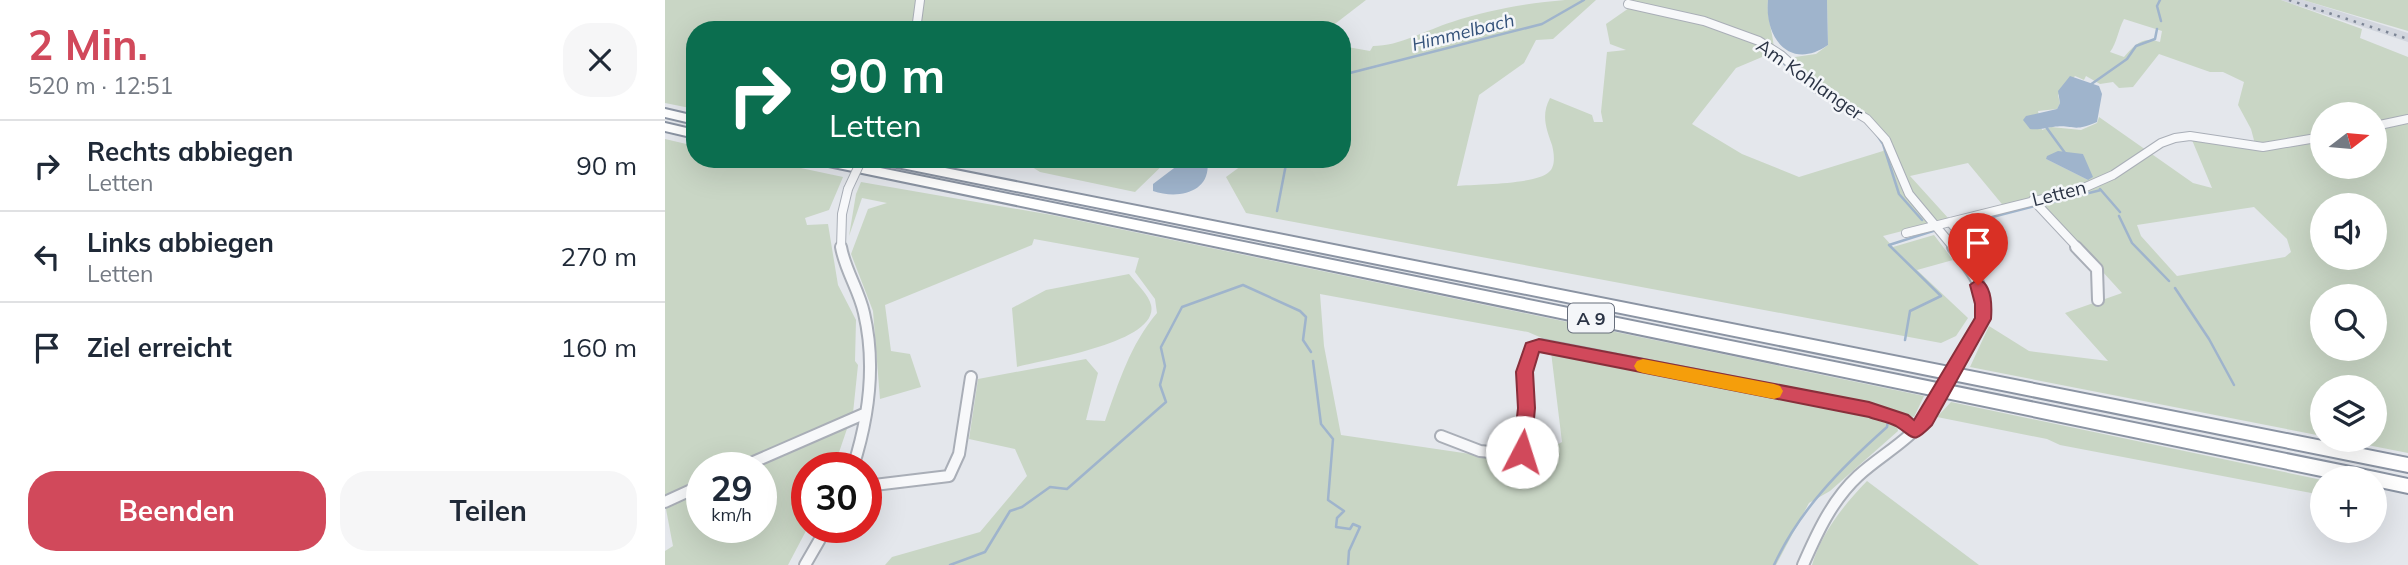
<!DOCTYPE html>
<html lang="de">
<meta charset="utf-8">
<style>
:root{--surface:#fff;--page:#f6f6f7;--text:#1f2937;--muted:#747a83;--line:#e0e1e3;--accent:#d1495b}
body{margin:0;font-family:Mulish,sans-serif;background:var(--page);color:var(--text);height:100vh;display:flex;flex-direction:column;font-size:26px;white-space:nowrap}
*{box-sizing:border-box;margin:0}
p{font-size:23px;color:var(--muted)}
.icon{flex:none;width:38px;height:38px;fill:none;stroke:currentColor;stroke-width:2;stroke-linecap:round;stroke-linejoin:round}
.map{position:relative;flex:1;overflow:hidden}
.sheet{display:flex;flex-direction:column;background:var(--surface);width:665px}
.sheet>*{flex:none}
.banner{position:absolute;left:21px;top:21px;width:665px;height:147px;border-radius:28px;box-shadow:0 7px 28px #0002;background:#0b6e4f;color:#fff;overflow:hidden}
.needle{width:46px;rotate:74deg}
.tools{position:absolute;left:1645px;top:102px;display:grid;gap:14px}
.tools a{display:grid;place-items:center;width:77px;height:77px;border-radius:50%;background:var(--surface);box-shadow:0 7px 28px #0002;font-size:35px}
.speed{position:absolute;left:21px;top:452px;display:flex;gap:14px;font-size:35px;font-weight:700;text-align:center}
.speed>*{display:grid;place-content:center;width:91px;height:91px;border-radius:50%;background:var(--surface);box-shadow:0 7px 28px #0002;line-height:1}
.speed small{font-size:18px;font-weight:400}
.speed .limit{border:10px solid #d22;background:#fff;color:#111}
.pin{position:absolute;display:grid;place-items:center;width:60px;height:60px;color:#fff;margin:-72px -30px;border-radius:50% 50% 50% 0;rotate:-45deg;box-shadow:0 0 7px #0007}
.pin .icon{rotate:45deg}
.me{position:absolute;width:77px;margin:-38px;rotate:5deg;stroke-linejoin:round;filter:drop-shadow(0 0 5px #0008)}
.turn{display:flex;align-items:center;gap:24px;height:147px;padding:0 28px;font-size:32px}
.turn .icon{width:91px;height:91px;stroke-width:2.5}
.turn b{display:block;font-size:49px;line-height:60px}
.round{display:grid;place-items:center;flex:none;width:74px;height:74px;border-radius:28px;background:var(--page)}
.head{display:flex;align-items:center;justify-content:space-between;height:119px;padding:0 28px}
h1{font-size:42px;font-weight:700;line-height:52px;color:var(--accent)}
.action{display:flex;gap:14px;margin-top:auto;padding:14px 28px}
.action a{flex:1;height:80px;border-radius:28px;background:var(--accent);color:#fff;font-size:28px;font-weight:700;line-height:80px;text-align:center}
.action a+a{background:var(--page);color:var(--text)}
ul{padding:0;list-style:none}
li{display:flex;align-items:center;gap:21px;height:91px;padding:0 28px;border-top:2px solid var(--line)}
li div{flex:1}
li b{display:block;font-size:26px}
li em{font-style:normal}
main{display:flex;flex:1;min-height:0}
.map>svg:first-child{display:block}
.built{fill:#d2d6de}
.green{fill:#c9d6c5;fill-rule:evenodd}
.water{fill:#9fb4cc}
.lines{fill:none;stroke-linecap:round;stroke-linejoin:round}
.stream{stroke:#9fb4cc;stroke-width:2.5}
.minor-far1-casing{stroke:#a9aeb7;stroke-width:10}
.minor-casing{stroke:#a9aeb7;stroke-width:14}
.highway-casing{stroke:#8b94a3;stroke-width:4}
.minor-far1{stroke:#f7f8fa;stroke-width:8}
.minor{stroke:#f7f8fa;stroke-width:10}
.highway{fill:#fff;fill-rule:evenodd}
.rail{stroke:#7d8696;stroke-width:2.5;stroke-dasharray:2.5 6;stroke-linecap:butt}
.minor-bridge-far1-casing{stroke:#a9aeb7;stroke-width:10;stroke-linecap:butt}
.minor-bridge-casing{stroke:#a9aeb7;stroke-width:14;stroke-linecap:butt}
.minor-bridge-far1{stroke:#f7f8fa;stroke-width:8}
.minor-bridge{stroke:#f7f8fa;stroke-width:10}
.route{fill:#d1495b;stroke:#882f3b;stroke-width:2}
.slow{fill:#f59e0b}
.labels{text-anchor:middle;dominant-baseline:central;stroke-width:5;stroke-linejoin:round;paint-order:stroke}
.far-water-label{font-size:18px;font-style:italic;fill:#34527a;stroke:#f4f6f9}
.shield{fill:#f4f6f9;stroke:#676e7b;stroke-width:2}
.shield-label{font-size:18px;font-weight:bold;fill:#2b3445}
.street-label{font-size:19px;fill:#2b3445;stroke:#f4f6f9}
</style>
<main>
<section class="sheet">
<div class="head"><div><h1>2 Min.</h1><p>520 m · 12:51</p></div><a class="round"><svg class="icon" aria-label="close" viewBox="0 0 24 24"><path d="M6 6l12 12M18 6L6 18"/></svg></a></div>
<ul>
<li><svg class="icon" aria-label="right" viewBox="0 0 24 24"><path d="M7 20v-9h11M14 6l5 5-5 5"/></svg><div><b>Rechts abbiegen</b><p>Letten</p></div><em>90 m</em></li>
<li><svg class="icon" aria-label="left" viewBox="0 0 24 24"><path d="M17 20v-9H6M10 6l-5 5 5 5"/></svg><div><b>Links abbiegen</b><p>Letten</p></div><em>270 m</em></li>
<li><svg class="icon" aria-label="arrive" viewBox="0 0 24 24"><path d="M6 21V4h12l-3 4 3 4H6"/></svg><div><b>Ziel erreicht</b></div><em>160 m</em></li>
</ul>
<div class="action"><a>Beenden</a><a>Teilen</a></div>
</section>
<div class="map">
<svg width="1743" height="565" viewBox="0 0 1743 565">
<rect width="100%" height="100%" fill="#e4e7ec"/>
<!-- built -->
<path class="built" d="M1616 0H1638L1743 33V42Z"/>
<!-- green -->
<path class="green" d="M0 0H701L662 30H30V109L0 103Z
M900 0H931L888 39 871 40 859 63 814 95 792 186C812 184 870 185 884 172 891 166 889 153 887 145 881 128 876 115 885 98L927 115 929 122H938L936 112 942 52 961 50 945 44 941 24 964 8 967 1 962 0H1103C1101 19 1109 33 1109 52L1071 68 1027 124 1077 154 1134 177 1218 151 1226 143 1217 130 1159 91 1123 58 1151 54 1163 45 1162 0H1616L1697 29 1695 38 1743 57V453L1672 439H1710V387H1657V436L1305 367 1324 326 1364 351 1443 361 1400 313 1457 293 1374 202 1341 209 1303 163 1245 176 1284 219 1218 236 1228 247 1269 235 1288 260 1252 270 1303 318 1291 336 1276 343 581 213 561 177 576 166 579 159H677V46L705 51 708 46C735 46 761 30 787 22 823 10 863 3 900 0ZM1459 19 1497 31 1495 42C1478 36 1470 44 1459 57L1445 52C1452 43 1453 30 1459 19ZM1494 54 1545 72H1558L1579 82 1573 105 1586 129 1590 144 1527 140 1547 188 1528 183 1434 117 1432 123 1416 130 1386 127 1377 130 1373 111 1392 109 1395 103 1393 95 1410 76 1419 80 1421 76 1435 84 1448 82 1454 88 1468 87ZM1657 114H1710V166H1657ZM1418 154 1423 180 1381 159ZM1657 205H1710V257H1657ZM1589 207 1622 239 1626 252 1620 257 1512 276 1476 236 1472 225ZM1657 296H1710V348H1657Z
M1638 0H1743V31Z
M0 139 30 146V159H93L178 177 164 210 140 218 142 225 163 224 173 285 191 320 190 361 193 365 188 413 66 467H37V481L0 497Z
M297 159H504L470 192 375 172 364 165Z
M196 182 387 215 1259 396 1249 417 1198 403 884 341 863 332 655 294 659 346 676 435 860 462 897 442 886 352 1197 411 1231 422 1233 431 1165 491 1144 503 1111 565H220L227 557 315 532 362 476 350 449 304 439 313 379 421 359 433 373 421 420 440 421C454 382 465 345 492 313L490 299 470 272 474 258 369 239 367 245 220 305 226 351 245 354 256 387 215 399 208 311 186 254 203 209 222 203 197 198 184 236 191 194Z
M464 274C471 283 484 295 486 305 495 343 377 360 352 367L347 308 381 290Z
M1286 402 1657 480V495L1395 445 1382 439 1272 417Z
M184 423 169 467H142L143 527 123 565H0V551L8 546 0 504 37 488V527H96V467H84Z
M1202 481 1314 565H1147C1157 532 1178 506 1202 481Z"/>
<!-- water -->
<path class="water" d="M1103 0H1162L1163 45C1126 71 1099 39 1103 0Z
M1405 76 1434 86 1437 94 1432 122C1407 133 1409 124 1388 127 1379 128 1375 130 1365 129L1358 120 1361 116 1392 109 1395 103 1393 91Z
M1393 151 1418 154 1428 177 1423 180 1381 159 1382 156Z
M521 159H542C548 192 514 200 488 191V184Z"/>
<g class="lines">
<!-- stream -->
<path class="stream" d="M1495 0 1492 6 1496 21
M1111 56 1149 92
M677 75 877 24 919 0
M1425 85 1462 59 1471 46 1490 39 1492 29
M1381 127 1400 153
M1212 135 1218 144 1234 194 1257 220
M1435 189 1455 212
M1376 205 1436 190
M612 211 622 159
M1454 216 1467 243 1504 281
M1312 221 1370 206
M1510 288 1544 339 1569 385
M1240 340 1245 311 1276 296 1224 245 1268 231
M496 347 517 307 578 285 635 311 641 317 638 340 646 352
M648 361 656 424 668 439 663 500 679 511 672 518 671 527 685 529 688 524 695 527 684 551 683 565
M285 565 320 552 345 511 357 507 385 487 402 489 501 402 495 385 500 366 496 348
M1109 565C1135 509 1176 468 1222 427L1223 421"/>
<!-- minor-far1 casing -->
<g class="minor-far1-casing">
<path id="minor-far1" d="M963 4 1039 21 1094 41 1116 55 1154 90 1202 119 1221 140 1244 194 1289 248
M251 30 255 0
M1710 126 1743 119
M1368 200 1413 248
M1285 222 1307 248
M1241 233 1414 190 1448 175 1496 143 1510 138 1525 136 1598 147 1657 137
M176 248 177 214 183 189"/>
</g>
<!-- minor casing -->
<g class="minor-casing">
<path id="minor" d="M176 247C180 270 194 290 199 313 211 364 204 417 188 467
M1288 247C1325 293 1328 305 1298 356
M1305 247 1318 262 1327 261
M1411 247 1432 269 1433 300
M776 436 815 451 856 455 863 359 867 348 877 345 1204 409 1236 420 1249 431
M77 467 201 413
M201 486 284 476 294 454 306 377
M0 502 37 485
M140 565 162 527
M1138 565C1152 533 1167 500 1193 476 1218 453 1247 440 1266 410"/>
</g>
<!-- highway casing -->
<g class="highway-casing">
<path id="highway" d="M0 109 30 116V124L0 117Z
M0 123 30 130V138L0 131Z
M143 159H171L1710 472 1743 479V493L1710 486V478H1666L149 163Z
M206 159H235L1743 458V472L212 163Z"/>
</g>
<!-- minor-far1 -->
<use href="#minor-far1" class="minor-far1"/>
<!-- minor -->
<use href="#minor" class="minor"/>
<!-- highway -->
<use href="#highway" class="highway"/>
<!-- rail -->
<path class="rail" d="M1624 0 1743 39"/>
<!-- minor-bridge-far1 casing -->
<g class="minor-bridge-far1-casing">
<path id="minor-bridge-far1" d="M183 189 197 159"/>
</g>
<!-- minor-bridge casing -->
<g class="minor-bridge-casing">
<path id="minor-bridge" d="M1266 410 1298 356"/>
</g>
<!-- minor-bridge-far1 -->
<use href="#minor-bridge-far1" class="minor-bridge-far1"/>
<!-- minor-bridge -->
<use href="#minor-bridge" class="minor-bridge"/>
</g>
<!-- route -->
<path class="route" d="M1313 279C1327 284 1327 306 1326 319L1267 425C1247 445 1250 438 1231 426 1223 422 1212 420 1204 417L874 352 868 372 870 408 866 452 864 457 857 460 851 457 848 452 853 408 851 372 861 343 874 339 1204 402 1243 415 1249 420 1310 318V304L1305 285Z"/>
<!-- slow -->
<path class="slow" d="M978 359 1109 384 1115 386 1118 391 1115 397 1109 399 978 373 972 371 969 366 972 361Z"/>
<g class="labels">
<!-- far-water labels -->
<g class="far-water-label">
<text transform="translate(798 32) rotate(-14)">Himmelbach</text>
</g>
<!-- shield labels -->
<rect class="shield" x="903" y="303.5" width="46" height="29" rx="5"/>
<g class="shield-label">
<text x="926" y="318">A 9</text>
</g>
<!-- street labels -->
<g class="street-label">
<text transform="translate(1145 79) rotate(35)">Am Kohlanger</text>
<text transform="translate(1394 193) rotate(-14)">Letten</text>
</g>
</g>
</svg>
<div class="tools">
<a><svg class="needle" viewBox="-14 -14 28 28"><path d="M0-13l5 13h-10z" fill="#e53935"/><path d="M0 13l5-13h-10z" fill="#747a83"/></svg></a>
<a><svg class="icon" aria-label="sound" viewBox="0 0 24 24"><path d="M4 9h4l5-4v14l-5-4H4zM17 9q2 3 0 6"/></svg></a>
<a><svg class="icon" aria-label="search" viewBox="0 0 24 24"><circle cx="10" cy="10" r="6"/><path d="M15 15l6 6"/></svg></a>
<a><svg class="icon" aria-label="layers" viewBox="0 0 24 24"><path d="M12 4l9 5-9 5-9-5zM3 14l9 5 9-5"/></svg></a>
<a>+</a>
</div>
<div class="speed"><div>29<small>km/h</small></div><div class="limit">30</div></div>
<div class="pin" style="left:1313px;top:285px;background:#d93025"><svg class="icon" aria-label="arrive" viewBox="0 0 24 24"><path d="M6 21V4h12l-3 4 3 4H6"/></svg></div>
<svg class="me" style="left:857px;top:452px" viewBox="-20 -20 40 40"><circle r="19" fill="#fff"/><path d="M0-13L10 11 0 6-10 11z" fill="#d1495b"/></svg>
<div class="banner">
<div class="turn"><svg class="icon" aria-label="right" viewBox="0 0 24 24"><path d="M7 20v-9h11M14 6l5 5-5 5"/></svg><div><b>90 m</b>Letten</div></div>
</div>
</div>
</main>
